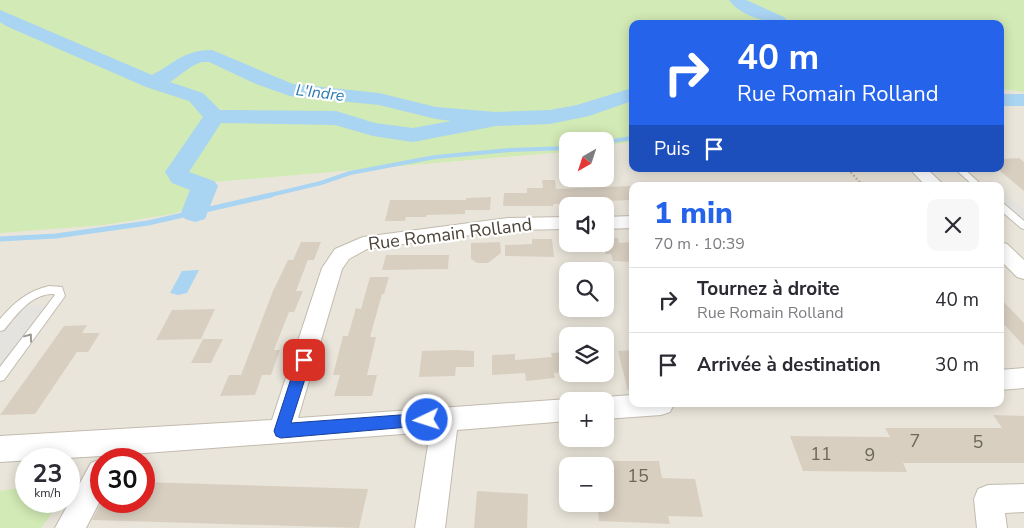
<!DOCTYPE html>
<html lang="fr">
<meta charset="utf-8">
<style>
:root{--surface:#fff;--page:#f7f7f7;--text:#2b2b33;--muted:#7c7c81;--line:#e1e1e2;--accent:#2563eb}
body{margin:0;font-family:"Nunito Sans",sans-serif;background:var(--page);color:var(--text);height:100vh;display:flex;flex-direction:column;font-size:19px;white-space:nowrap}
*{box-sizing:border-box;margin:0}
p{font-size:16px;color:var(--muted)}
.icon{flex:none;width:28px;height:28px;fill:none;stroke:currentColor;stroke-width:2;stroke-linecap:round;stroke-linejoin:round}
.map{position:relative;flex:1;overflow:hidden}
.details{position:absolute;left:629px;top:182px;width:375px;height:225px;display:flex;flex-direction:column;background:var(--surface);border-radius:10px;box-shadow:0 2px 12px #0003}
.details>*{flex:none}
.guide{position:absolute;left:629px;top:20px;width:375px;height:152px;border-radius:10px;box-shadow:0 2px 12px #0003;background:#2563eb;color:#fff;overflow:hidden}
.needle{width:32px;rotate:219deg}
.buttons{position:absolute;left:559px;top:132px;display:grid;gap:10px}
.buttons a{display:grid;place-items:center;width:55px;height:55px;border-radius:10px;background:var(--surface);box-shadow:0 2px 12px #0003;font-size:25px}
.speed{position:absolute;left:15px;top:448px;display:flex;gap:10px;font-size:25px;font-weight:700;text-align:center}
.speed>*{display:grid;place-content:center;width:65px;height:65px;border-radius:50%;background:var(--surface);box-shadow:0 2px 12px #0003;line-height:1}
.speed small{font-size:12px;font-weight:400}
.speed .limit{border:8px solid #d22;background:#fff;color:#111}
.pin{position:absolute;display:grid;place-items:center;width:42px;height:42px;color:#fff;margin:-21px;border-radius:10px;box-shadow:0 2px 8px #0006}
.me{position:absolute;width:55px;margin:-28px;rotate:266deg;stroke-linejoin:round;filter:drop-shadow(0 0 4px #0008)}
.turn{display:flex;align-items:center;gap:18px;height:105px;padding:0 25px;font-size:22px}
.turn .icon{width:65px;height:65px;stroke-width:2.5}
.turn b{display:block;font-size:35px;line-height:42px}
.then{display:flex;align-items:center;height:48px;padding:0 25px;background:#0003;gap:10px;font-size:19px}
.round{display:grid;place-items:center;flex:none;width:52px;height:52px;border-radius:10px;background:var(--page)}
.summary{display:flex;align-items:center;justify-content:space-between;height:85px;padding:0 25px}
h1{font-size:30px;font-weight:800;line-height:38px;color:var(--accent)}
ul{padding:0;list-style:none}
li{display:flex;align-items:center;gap:15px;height:65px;padding:0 25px;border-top:1px solid var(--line)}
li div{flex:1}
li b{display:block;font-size:19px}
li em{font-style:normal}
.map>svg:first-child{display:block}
.residential{fill:#eae5da;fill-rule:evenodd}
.green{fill:#d2eab5}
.parking{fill:#e5e3e0}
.water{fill:#a9d4f2}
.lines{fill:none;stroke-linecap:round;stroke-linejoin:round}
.stream-far1{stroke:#a9d4f2;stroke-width:4}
.stream{stroke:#a9d4f2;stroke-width:5}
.river{fill:#a9d4f2;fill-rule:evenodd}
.building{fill:#d8cfc1}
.lane-casing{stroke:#c2bbae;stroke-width:2}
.street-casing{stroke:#c2bbae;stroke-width:2}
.path{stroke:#c4b79f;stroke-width:2.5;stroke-dasharray:2 2;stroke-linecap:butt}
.lane{fill:#fff;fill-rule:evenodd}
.street{fill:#fff;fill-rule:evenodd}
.oneway{stroke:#9c9892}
.route{fill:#2563eb;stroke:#184099}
.labels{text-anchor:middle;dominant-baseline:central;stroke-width:4.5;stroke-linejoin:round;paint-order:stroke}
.far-water-label{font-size:16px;font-style:italic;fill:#2e7ab2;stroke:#fff}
.street-label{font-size:18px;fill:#4b4439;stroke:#fff}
.near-number-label{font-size:18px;fill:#6e675b}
</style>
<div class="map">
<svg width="1024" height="528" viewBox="0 0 1024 528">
<rect width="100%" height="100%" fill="#f6f3ec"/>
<!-- residential -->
<path class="residential" d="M1000 89 1024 92V528H0V200L567 152 568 179H605V146L632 142V169H1000ZM632 186H1000V404H632ZM568 206H605V244H568ZM568 271H605V309H568ZM568 336H605V374H568ZM568 401H605V439H568ZM26 459H69V501H26ZM101 459H144V501H101ZM568 466H605V504H568Z"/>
<!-- green -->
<path class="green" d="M0 0H1024V92L1000 89V24H632V142L605 146V141H568L567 152 191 184 197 188 196 198 191 207 172 214 104 225 0 233Z
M26 487V501H61L41 528H0V491Z"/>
<!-- parking -->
<path class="parking" d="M1000 189 1024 209V220L1000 199Z
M20 304 46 306 0 366V330Z"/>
<!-- water -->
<path class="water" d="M199 270 187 293 178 295 170 293 182 271Z"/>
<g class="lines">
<!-- stream-far1 -->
<path class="stream-far1" d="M605 142 632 138
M266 196 321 183 350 173 435 157 510 150 568 148"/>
<!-- stream -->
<path class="stream" d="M0 239 56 236 148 223 271 195"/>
<!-- river -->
<path class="river" d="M729 0H746L784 17 791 24C772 24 742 18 729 0Z
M0 10 152 75C175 63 184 50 212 50L293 84 379 93 436 107 496 112 550 110 577 105 632 88V101L589 116 550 124 496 126 413 142 373 136 335 125 221 123 189 172 214 181 218 186 205 219 195 222 185 219 181 213 190 190 172 183 165 172 203 117 189 101 146 87 6 26 0 22ZM202 62H209L256 84 290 96 379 105 436 119 451 121 413 128 375 123 336 111 220 110 203 93 170 82C181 75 189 66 202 62Z
M1000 94H1024V106H1000Z"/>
</g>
<!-- building -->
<path class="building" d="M1019 158 1024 162V191L1000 171V159Z
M542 180H555L556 189 632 186V200L604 201 605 206H584V203L553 204V206H503L504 193H527V188H543Z
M491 197 490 210H465V214L427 215 426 217H406L405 221H385L390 200H466V198Z
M605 238H618L619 243 632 242V262L613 261 611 254H605Z
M532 239H552L554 257 505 256V245L532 244Z
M301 242H321L314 260H308L296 291H303L294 312H289L274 350H280L271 375H262L255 395 220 396 229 375H241L273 291 288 260H293Z
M500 242 501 253 488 263H477L471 259V243Z
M386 255H449L448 269 382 270Z
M370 277H389L384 294H382L370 337H376L367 375H377L372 396H334L340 375H333L343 336H348L356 308 361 309Z
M1000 298 1024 323V346L1000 320Z
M215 309 201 339 156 340 172 310Z
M87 325 82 333H100L88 352H77L35 414 0 415 64 326Z
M203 339H223L211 363H191Z
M456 350 474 351V367H456L455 376 419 377 422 351Z
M632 350V390L628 391 618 351Z
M568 352V372L554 373 555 378 526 381 525 373 492 375V355L515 354V360L552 357 551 353Z
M993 415 1024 416V463H903L907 472 803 471 790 436 890 437 885 428H1002Z
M605 461H659L662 478 695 479 703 517 668 516 670 524 599 521 597 504H605Z
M144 482 368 489 359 528 92 520 102 501H144Z
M477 491 528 494 527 528H474Z"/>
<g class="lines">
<!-- lane casing -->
<g class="lane-casing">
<path id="lane" d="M955 169H964L983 186H974Z
M1000 202 1003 203 1024 221V229L1021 228 1000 210Z
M49 286 62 287 65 296 4 380 0 381V367L55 295 54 294C32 293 17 314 4 330L0 331V319C14 303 27 291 49 286Z"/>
</g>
<!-- street casing -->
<g class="street-casing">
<path id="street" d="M910 169H927L945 186H926Z
M632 216V228L605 229V217Z
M568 217V229L508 230 367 249 349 259 342 269 298 418 568 399 575 401H568V421L457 430 445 528H415L430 432 118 455 0 462V436L272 420 322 268 335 249 363 237 508 218Z
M1000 242 1007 244 1024 260V279L1017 277 1000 260Z
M1024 368V388L1000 390V370Z
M632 395V404H674L670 412 661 415 605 419V401H596L605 397Z
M101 459V499L86 528H55L91 463Z
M1024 484V512L1005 513 1007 528H977L974 499 978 489 988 485Z"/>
</g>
<!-- path -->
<path class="path" d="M848 169 863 186"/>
<!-- lane -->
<use href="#lane" class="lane"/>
<!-- street -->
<use href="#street" class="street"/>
</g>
<!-- one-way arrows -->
<defs><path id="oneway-chevron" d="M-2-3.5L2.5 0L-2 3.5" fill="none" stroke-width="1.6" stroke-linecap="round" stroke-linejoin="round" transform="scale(1.25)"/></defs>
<use class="oneway" href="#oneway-chevron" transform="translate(29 337) rotate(-53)"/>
<!-- route -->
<path class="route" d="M304 355 309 357 311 360 291 423 427 413 432 415 434 420 432 425 281 438 276 436 274 431 297 360 299 357Z"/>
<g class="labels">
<!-- far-water labels -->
<g class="far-water-label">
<text transform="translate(320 93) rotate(7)">L'Indre</text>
</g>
<!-- street labels -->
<g class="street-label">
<text transform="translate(450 234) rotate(-7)">Rue Romain Rolland</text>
</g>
<!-- near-number labels -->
<g class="near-number-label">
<text x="915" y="441">7</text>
<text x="978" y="442">5</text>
<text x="821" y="454">11</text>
<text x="870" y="455">9</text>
<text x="638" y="476">15</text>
</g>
</g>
</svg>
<div class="buttons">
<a><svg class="needle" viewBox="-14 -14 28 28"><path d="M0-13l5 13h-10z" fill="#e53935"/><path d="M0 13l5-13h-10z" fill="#7c7c81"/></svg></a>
<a><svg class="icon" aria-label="sound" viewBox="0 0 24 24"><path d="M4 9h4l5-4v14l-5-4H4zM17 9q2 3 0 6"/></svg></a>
<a><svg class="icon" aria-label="search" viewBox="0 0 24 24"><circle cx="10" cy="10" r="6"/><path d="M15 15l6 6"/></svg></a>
<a><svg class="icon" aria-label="layers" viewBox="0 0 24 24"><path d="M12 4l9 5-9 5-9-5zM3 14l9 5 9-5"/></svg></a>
<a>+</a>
<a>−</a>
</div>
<div class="speed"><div>23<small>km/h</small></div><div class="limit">30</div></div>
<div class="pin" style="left:304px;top:360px;background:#d93025"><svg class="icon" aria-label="arrive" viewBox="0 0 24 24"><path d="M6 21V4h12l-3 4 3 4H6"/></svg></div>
<svg class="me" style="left:427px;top:420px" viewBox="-20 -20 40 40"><circle r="17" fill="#2563eb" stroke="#fff" stroke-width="3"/><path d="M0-11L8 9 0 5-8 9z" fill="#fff"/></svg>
<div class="guide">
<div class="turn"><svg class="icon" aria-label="right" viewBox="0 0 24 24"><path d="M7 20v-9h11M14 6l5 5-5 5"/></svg><div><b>40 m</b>Rue Romain Rolland</div></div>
<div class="then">Puis<svg class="icon" aria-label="arrive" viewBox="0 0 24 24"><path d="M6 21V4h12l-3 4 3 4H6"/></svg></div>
</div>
<section class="details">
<div class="summary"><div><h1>1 min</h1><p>70 m · 10:39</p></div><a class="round"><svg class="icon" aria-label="close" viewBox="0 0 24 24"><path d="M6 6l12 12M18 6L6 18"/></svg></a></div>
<ul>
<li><svg class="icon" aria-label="right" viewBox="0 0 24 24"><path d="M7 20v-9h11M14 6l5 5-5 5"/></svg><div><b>Tournez à droite</b><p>Rue Romain Rolland</p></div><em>40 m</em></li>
<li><svg class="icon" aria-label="arrive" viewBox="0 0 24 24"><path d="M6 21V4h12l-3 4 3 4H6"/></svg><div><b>Arrivée à destination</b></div><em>30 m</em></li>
</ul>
</section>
</div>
